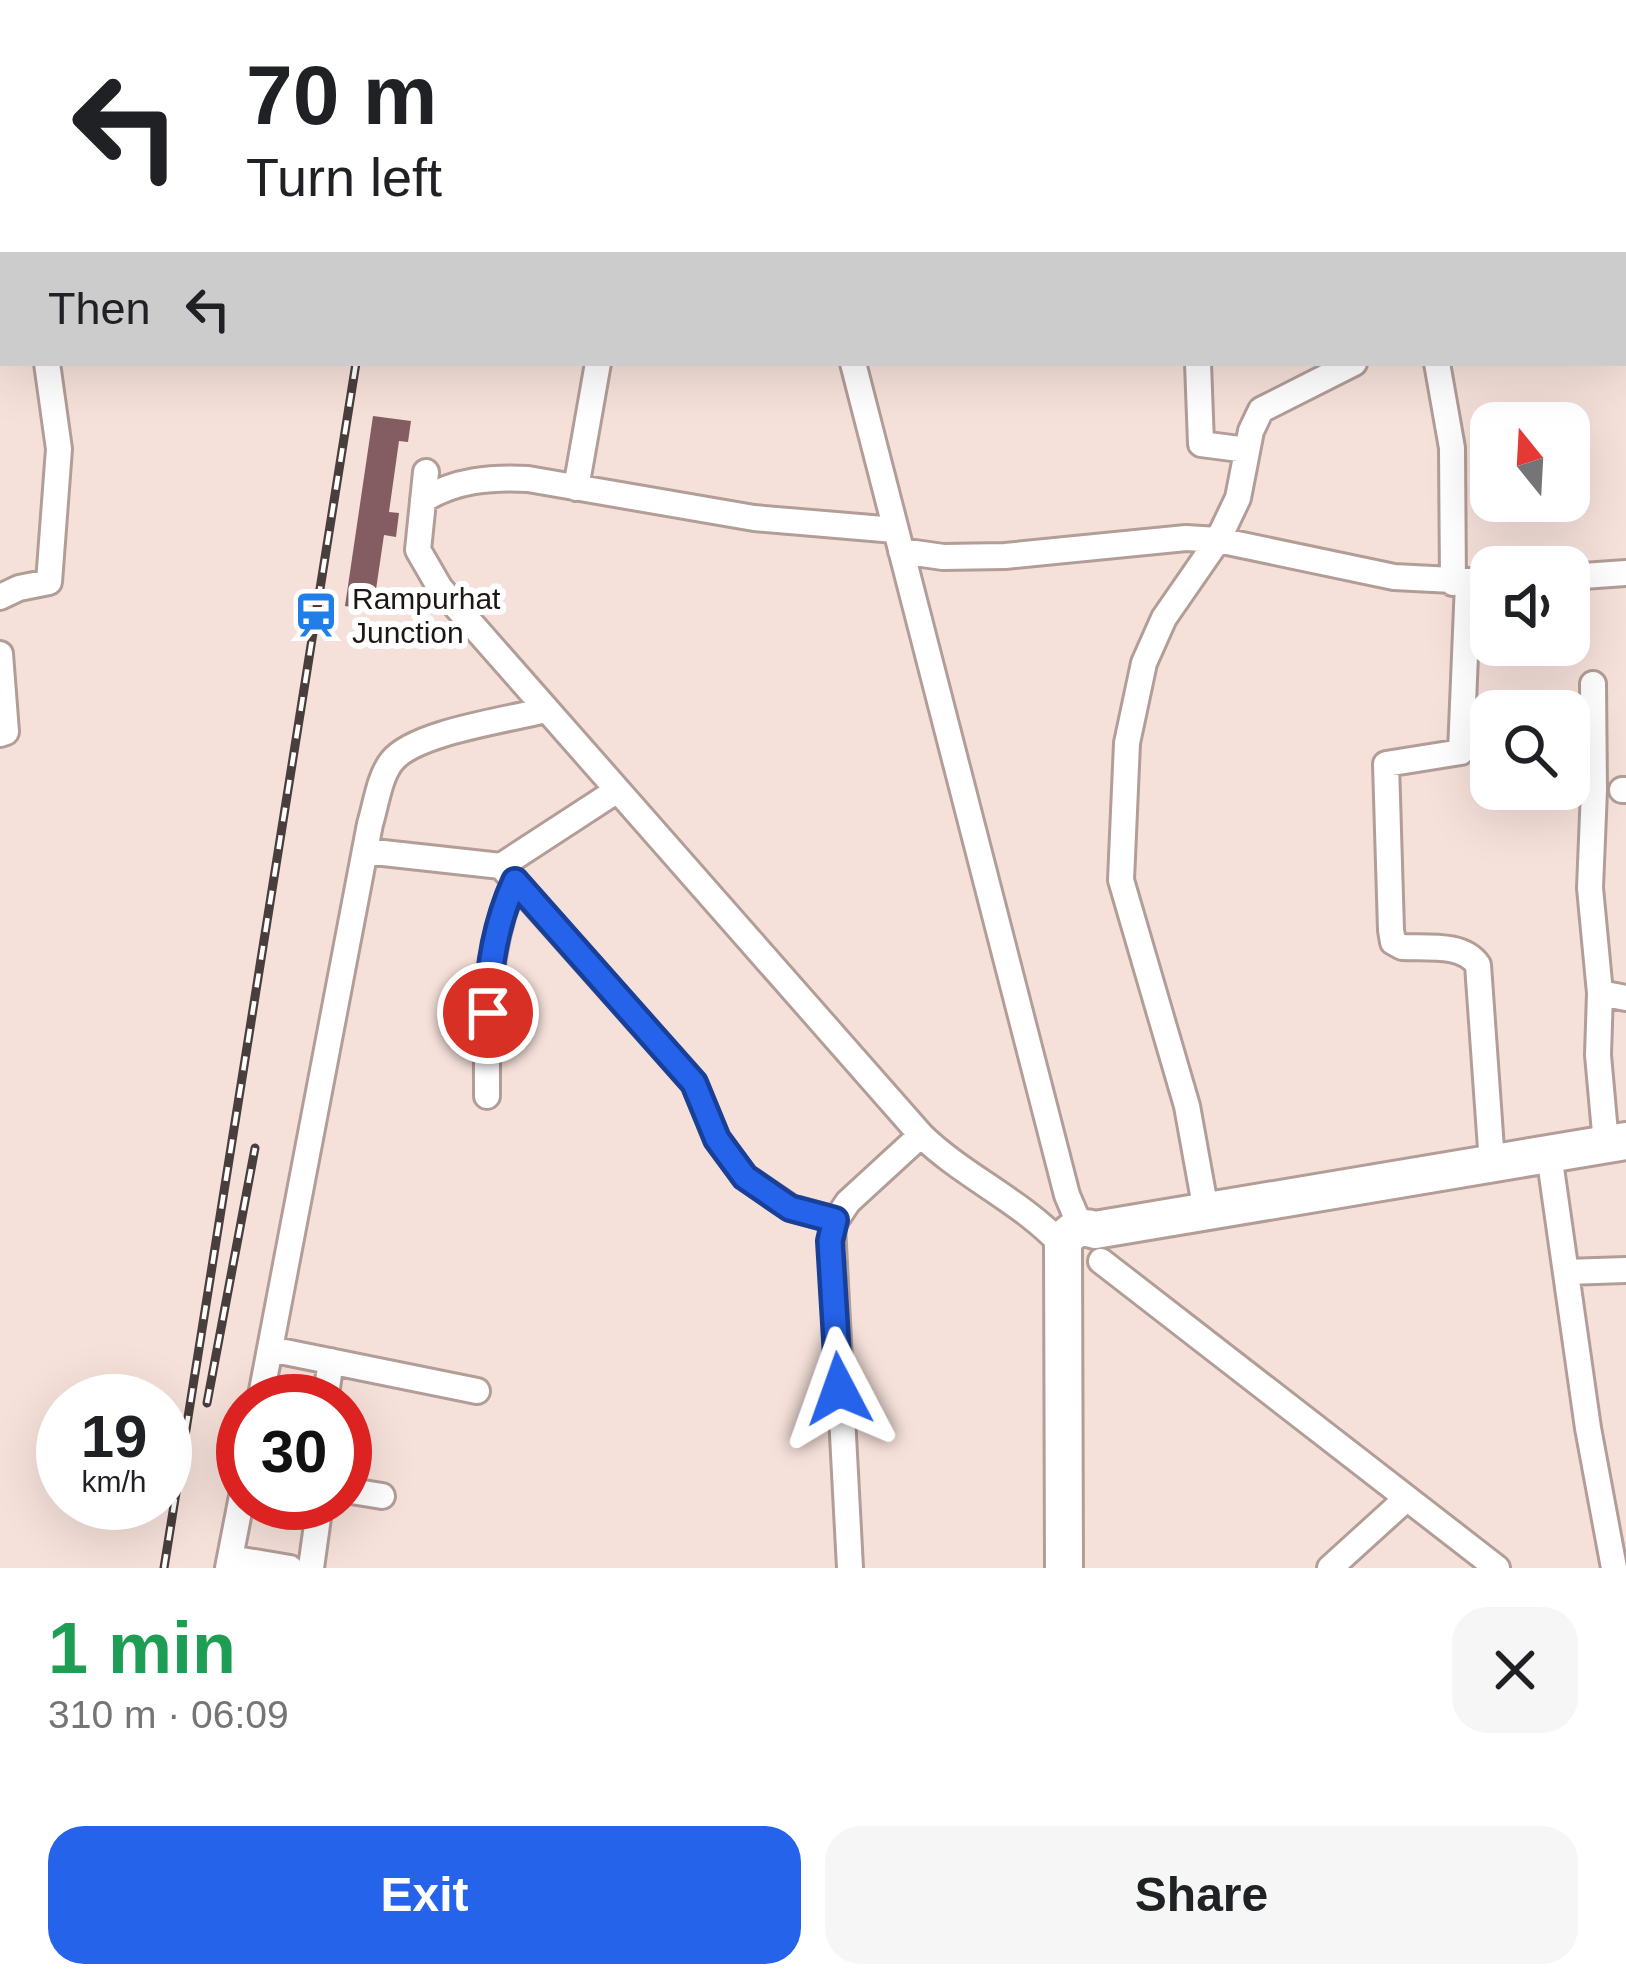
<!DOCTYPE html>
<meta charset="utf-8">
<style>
:root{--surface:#fff;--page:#f6f6f6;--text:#202124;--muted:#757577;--accent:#2563eb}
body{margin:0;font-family:Helvetica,sans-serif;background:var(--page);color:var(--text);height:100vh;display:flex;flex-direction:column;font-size:45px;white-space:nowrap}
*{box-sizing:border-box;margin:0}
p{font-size:39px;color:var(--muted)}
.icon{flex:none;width:66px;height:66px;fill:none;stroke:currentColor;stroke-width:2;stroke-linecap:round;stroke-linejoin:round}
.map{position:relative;height:1568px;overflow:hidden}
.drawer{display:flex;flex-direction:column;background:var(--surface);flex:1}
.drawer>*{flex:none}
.banner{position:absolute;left:0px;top:0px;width:1626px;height:366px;box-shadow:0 12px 48px #0002;background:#fff;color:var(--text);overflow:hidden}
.needle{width:78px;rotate:342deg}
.fabs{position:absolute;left:1470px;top:402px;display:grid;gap:24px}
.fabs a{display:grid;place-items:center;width:120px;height:120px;border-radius:24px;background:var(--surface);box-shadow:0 12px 48px #0002;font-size:60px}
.speed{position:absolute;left:36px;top:1374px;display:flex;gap:24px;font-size:60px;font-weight:700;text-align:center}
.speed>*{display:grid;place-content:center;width:156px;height:156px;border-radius:50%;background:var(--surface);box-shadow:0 12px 48px #0002;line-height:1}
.speed small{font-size:30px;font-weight:400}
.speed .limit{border:18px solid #d22;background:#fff;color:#111}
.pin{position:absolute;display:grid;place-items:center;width:102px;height:102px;color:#fff;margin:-51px;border:6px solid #fff;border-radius:50%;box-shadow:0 3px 12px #0007}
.me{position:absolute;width:132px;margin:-66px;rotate:356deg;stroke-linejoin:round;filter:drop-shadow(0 0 9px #0008)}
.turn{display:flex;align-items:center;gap:42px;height:252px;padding:0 48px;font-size:54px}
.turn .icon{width:156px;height:156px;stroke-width:2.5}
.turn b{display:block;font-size:84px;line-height:102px}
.then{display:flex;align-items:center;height:114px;padding:0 48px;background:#0003;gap:24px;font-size:45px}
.round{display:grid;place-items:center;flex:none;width:126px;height:126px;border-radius:36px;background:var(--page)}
.headline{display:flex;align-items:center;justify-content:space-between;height:204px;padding:0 48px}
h1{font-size:72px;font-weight:800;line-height:90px;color:#1e9e55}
.primary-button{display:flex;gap:24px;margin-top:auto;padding:24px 48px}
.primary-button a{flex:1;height:138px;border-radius:36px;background:var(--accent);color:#fff;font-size:48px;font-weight:800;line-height:138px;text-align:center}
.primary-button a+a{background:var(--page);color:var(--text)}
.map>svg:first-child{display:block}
.building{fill:#835d62}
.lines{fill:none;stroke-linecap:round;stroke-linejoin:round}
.minor-casing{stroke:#b29d97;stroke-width:30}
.highway-casing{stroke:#b29d97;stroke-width:42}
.minor{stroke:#fff;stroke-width:24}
.highway{stroke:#fff;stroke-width:36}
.rail-casing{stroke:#483e3b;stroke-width:9}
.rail{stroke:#fff;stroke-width:4.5;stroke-dasharray:14;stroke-linecap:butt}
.route-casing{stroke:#184099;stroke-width:30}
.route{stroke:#2563eb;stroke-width:21}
.labels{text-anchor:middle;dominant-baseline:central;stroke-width:12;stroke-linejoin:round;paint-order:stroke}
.poi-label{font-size:30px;fill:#1e1614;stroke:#fff;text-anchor:start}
</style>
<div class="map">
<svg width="1626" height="1568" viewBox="0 0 1626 1568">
<rect width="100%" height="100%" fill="#f6e1da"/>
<!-- building -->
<path class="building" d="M373 416 411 421 408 442 399 441 389 512 399 513 396 537 384 535 373 610 345 606Z"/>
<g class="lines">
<!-- minor casing -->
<g class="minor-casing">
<path id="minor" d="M760 0V3
M1361 0V3
M71 3V0
M604 3V0
M1623 21H1626
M1623 287 1626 286
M853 363 1067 1195 1081 1228
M1198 363 1201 444 1247 450
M1437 363 1452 448 1453 583
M426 472 418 550 440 588 921 1135C964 1177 1022 1201 1063 1246
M576 488 598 363
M423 500C455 480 491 477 528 479L754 518 895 530
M901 551 943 557 1005 556 1186 538 1218 540 1238 498 1251 431 1261 410 1354 363
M1569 577 1626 573
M1468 583 1461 752 1386 764 1391 930 1393 942 1402 947C1427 948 1463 943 1478 965L1492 1163
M0 597 19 588 49 582 59 449 47 363
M0 654 6 732 0 734
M1593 684 1594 790 1590 888 1600 993 1598 1055 1606 1144
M1622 790H1626
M365 851 501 866 616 791
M501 866 694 1083 717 1139 745 1177 791 1208 835 1220
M1600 993 1626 998
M487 1096C487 1023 484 950 515 881
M1549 1154 1588 1428 1614 1568
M1206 1211 1187 1106 1121 880 1127 743 1144 663 1164 618 1218 540 1394 577 1491 582
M1101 1261 1497 1568
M1566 1272 1626 1270
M270 1349 477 1391
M260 1401 370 824C376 805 379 777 392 761 415 732 508 720 545 710
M325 1401 331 1361
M345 1490 382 1496
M230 1558 290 1568
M228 1568 243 1491
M311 1568 320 1503
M850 1568 832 1226 848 1202 921 1135
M1330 1568 1406 1499"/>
</g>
<!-- highway casing -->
<g class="highway-casing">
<path id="highway" d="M1064 1568 1063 1246C1067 1230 1080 1225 1095 1230L1626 1141"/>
</g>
<!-- minor -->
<use href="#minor" class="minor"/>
<!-- highway -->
<use href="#highway" class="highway"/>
<!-- rail casing -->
<g class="rail-casing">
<path id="rail" d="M414 3V0
M207 1403 255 1148
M164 1568 356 363"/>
</g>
<!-- rail -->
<use href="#rail" class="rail"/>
</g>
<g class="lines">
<!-- route casing -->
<g class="route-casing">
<path id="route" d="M488 1013C488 968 496 923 515 881L694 1083 717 1139 745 1177 790 1208 835 1220 830 1241 839 1389"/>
</g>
<!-- route -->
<use href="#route" class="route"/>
</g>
<!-- icons -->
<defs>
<g id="station-bare" transform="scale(3.6)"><path d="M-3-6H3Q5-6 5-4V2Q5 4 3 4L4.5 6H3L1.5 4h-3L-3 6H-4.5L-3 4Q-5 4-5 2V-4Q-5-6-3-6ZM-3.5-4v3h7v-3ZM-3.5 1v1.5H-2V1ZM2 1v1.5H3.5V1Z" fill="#207ee8" stroke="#fff" stroke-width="2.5" paint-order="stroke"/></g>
</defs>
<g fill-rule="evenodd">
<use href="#station-bare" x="316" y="615"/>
</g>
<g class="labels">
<!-- poi labels -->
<g class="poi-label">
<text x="352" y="598">Rampurhat<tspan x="352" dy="34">Junction</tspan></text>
</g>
</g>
</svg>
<div class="fabs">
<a><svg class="needle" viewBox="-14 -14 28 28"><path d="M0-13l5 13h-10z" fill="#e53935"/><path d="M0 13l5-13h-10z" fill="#757577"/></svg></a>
<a><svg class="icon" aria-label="sound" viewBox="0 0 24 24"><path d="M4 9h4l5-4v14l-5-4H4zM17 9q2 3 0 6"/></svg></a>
<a><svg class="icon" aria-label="search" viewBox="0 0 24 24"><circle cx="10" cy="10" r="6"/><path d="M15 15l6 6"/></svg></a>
</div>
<div class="speed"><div>19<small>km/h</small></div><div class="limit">30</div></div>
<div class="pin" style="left:488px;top:1013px;background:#d93025"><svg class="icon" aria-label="arrive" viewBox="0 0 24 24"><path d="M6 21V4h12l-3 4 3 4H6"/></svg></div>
<svg class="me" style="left:839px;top:1389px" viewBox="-20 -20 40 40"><path d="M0-17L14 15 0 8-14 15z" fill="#2563eb" stroke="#fff" stroke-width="4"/></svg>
<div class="banner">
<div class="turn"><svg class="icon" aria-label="left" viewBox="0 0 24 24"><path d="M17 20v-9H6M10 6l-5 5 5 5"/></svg><div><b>70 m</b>Turn left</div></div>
<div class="then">Then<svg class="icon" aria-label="left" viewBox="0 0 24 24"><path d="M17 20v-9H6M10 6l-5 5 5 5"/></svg></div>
</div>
</div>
<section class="drawer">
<div class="headline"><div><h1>1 min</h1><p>310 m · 06:09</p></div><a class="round"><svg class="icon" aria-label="close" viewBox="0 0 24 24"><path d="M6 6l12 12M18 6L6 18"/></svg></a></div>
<div class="primary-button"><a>Exit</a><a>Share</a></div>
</section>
